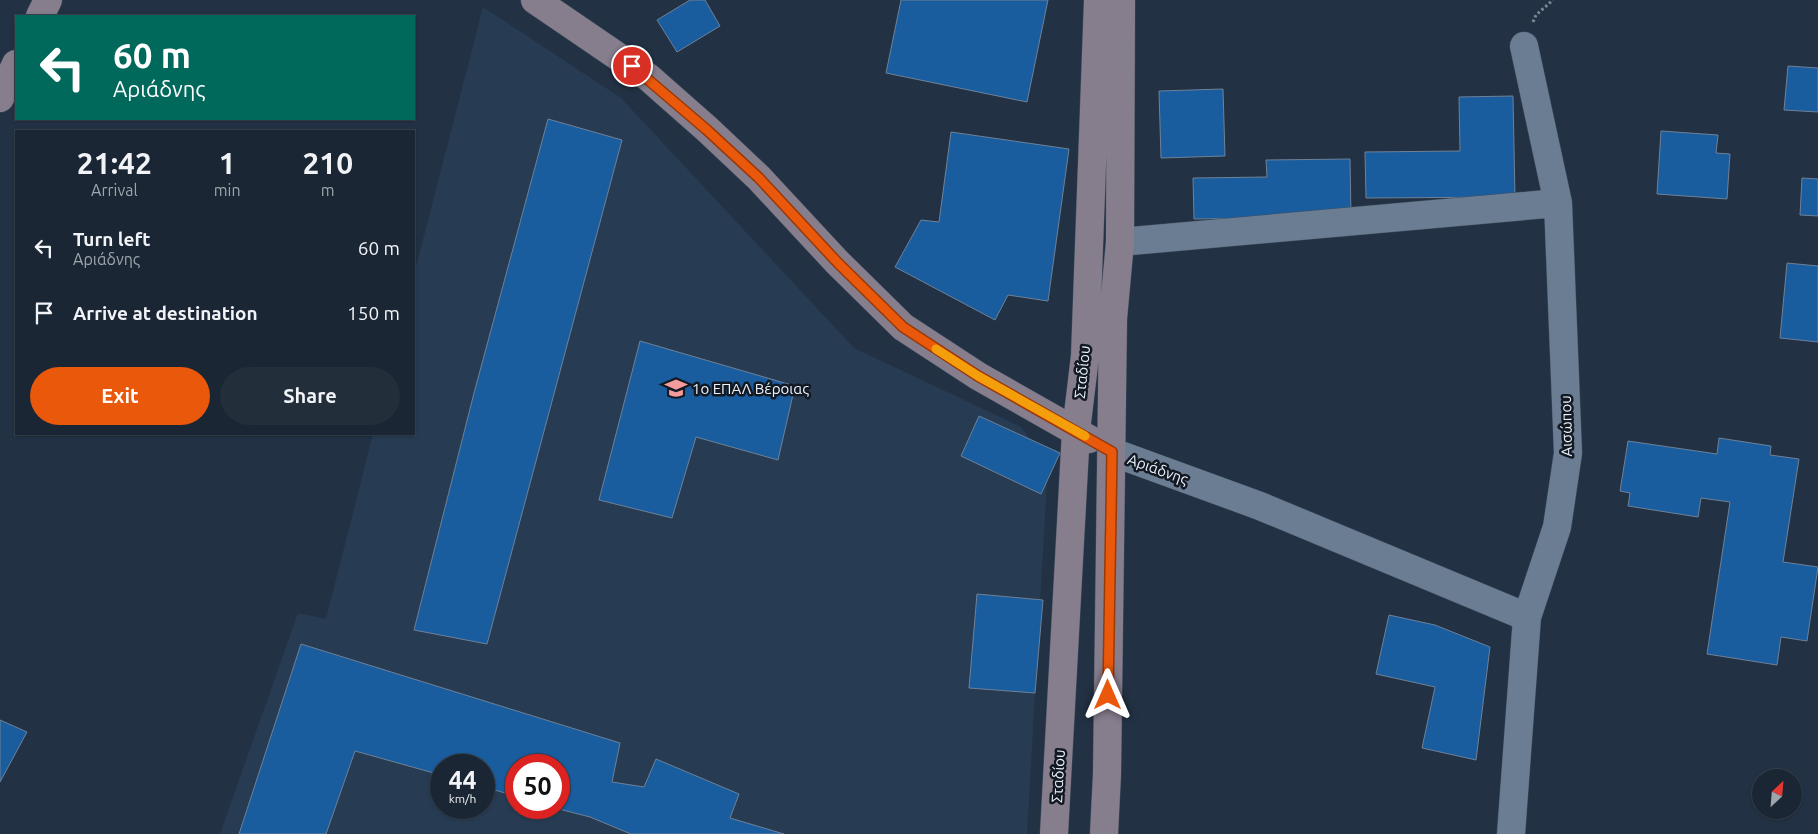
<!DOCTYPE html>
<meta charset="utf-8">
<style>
:root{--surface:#1a2633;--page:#232e3b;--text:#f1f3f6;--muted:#9fa5ac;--line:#38434e;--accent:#ea580c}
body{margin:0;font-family:Ubuntu,sans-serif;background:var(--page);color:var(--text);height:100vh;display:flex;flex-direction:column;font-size:19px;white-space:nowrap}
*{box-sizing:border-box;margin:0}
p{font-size:16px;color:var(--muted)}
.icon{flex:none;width:28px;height:28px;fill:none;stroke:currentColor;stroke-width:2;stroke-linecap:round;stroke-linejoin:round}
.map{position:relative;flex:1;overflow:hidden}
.sheet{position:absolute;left:15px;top:130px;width:400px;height:305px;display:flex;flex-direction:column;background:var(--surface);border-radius:0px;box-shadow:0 1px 4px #0004,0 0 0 1px var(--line)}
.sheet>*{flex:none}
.top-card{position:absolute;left:15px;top:15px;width:400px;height:105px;border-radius:0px;box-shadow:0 1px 4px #0004,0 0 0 1px var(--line);background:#00695c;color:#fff;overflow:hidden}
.needle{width:32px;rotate:26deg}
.buttons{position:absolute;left:1752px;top:769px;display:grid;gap:10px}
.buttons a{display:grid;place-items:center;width:50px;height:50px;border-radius:50%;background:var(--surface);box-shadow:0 1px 4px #0004,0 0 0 1px var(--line);font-size:25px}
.speed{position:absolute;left:430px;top:754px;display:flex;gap:10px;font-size:25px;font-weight:700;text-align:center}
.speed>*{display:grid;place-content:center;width:65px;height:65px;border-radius:50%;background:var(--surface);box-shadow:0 1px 4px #0004,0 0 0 1px var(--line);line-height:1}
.speed small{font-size:12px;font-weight:400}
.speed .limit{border:8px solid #d22;background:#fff;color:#111}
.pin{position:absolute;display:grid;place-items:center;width:42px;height:42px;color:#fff;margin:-21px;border:2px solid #fff;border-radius:50%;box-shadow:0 1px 5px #0007}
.me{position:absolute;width:55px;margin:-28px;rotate:0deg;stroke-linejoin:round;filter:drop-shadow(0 0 4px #0008)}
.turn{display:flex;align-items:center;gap:18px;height:105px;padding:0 15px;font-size:22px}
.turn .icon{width:65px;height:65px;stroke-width:2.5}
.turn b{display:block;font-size:35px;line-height:42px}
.eta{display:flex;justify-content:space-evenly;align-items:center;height:85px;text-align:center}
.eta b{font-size:30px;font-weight:700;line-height:35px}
.primary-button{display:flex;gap:10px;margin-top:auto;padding:10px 15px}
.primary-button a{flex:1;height:58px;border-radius:30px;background:var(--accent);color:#fff;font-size:20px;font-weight:700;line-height:58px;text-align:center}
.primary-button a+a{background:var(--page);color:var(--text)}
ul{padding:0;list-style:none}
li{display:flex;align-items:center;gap:15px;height:65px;padding:0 15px}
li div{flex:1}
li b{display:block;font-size:19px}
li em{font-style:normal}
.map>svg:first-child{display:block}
.built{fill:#273c53;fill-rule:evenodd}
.building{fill:#1a5d9f;stroke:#6e8197}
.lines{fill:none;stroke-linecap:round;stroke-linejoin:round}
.street-casing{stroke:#404e5d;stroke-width:29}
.secondary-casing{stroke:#404e5d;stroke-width:29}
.path{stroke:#7d8997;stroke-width:3;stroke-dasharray:2.5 2.5;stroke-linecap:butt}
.street{stroke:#6a7d92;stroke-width:28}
.secondary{stroke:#877e8d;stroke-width:28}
.route-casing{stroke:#983908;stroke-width:12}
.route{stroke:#ea580c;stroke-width:9}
.slow{stroke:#f59e0b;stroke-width:9}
.labels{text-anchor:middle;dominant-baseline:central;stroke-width:5;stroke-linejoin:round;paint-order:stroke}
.street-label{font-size:15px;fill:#ebf3fd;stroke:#121922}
.poi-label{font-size:15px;fill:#ebf3fd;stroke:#121922;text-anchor:start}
</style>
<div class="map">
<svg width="1818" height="834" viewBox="0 0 1818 834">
<rect width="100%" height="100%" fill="#223244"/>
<!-- built -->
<path class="built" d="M483 7 621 98 854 348 1021 427 1048 463 1027 834H220L298 613 326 619 373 434H414V275ZM441 765H484V808H441ZM516 765H559V808H516Z"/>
<!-- building -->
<path class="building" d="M690 0H705L720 26 677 52 657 20Z
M901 0H1048L1027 102 886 73Z
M1788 66 1818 68V112L1784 110Z
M1223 89 1225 156 1161 158 1159 91Z
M1513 96 1515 197 1366 198 1365 152 1460 151 1459 97Z
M548 119 622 140 487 644 414 630 474 393Z
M1661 131 1718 135 1716 153 1730 154 1727 199 1657 194Z
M951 132 1069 149 1048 301 1008 295 995 320 895 267 921 220 939 222Z
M1350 159 1351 217 1194 219 1193 178 1267 177 1266 160Z
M1802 178 1818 179V216L1800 215Z
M1787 263 1818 266V342L1780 338Z
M640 341 795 386 778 460 696 437 672 518 599 500Z
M979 416 1060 453 1041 494 961 456Z
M1719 438 1771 446 1770 455 1799 459 1783 562 1818 567 1807 641 1781 637 1777 665 1707 654 1730 502 1701 498 1698 517 1628 506 1630 493 1620 491 1628 441 1717 454Z
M977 594 1043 600 1035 693 969 688Z
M1389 615 1435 625 1490 647 1476 760 1422 748 1435 687 1376 674Z
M301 644 620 743 612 782 644 787 656 759 739 794 730 818 784 834H631L590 817 555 808H559V765H516V796L484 787V765H441V775L355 751 326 834H239Z
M0 720 27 732 0 782Z"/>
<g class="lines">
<!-- street casing -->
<g class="street-casing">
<path id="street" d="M1120 242 1558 203
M1112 452 1260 506 1527 617
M1511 834 1527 617 1557 527 1568 453 1558 203 1524 46"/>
</g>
<!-- secondary casing -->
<g class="secondary-casing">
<path id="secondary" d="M535 0 648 77 707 129 759 178 837 262 903 327 978 376 1089 439
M40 16 48 0
M0 98 16 64
M1054 834 1076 431 1085 356 1098 0
M1104 834 1107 774 1113 319 1120 242 1121 0"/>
</g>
<!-- path -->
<path class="path" d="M1533 22 1536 15 1553 0"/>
<!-- street -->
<use href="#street" class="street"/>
<!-- secondary -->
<use href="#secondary" class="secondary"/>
</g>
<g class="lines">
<!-- route casing -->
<g class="route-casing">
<path id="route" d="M632 66 707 130 759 178 837 262 903 327 978 376 1112 452 1108 695"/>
</g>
<!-- route -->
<use href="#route" class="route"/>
<!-- slow -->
<path class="slow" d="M936 349 978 376 1085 436"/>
</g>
<!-- icons -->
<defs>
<g id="school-bare" transform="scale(1.725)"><path d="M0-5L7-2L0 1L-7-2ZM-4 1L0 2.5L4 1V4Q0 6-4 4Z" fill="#f59b9c" stroke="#121922" stroke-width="2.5" paint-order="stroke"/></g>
</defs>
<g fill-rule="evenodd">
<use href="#school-bare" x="676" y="388"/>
</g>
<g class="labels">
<!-- street labels -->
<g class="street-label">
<text transform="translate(1082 372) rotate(-84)">Σταδίου</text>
<text transform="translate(1566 426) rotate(-91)">Αισώπου</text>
<text transform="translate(1158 469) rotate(20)">Αριάδνης</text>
<text transform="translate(1058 776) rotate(-87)">Σταδίου</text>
</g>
<!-- poi labels -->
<g class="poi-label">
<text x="692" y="388">1ο ΕΠΑΛ Βέροιας</text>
</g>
</g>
</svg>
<div class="buttons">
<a><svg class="needle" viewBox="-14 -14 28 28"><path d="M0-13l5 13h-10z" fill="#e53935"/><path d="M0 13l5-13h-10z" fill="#9fa5ac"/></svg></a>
</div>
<div class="speed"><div>44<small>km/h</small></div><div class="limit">50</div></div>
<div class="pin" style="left:632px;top:66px;background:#d93025"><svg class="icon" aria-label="arrive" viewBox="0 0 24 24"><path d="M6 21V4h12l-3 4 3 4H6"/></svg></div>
<svg class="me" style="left:1108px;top:695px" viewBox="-20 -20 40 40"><path d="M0-17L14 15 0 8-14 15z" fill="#ea580c" stroke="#fff" stroke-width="4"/></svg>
<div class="top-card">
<div class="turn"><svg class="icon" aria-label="left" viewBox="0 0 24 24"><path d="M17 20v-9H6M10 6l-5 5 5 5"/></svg><div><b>60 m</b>Αριάδνης</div></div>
</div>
<section class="sheet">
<div class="eta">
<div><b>21:42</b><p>Arrival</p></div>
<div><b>1</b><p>min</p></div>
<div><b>210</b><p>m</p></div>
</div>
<ul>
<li><svg class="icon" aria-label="left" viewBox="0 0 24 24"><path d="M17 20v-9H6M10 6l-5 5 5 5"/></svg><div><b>Turn left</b><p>Αριάδνης</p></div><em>60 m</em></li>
<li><svg class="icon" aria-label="arrive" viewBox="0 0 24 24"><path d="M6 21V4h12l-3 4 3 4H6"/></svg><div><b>Arrive at destination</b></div><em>150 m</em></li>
</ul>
<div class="primary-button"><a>Exit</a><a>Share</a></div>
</section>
</div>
